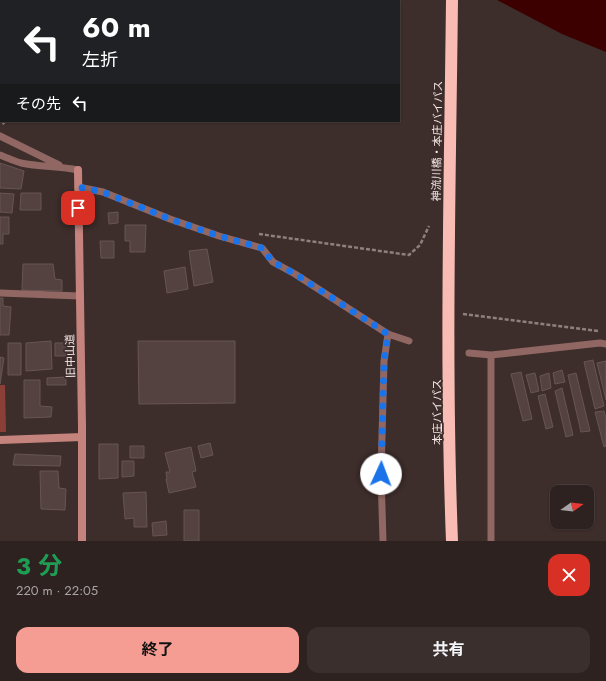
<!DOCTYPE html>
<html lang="ja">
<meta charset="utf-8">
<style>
:root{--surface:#2e2220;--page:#3a2f2d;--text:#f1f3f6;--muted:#a7a4a5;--line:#493f3e;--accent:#f59c93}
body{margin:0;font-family:Jost,"Noto Sans JP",sans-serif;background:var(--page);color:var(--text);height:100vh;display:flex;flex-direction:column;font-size:15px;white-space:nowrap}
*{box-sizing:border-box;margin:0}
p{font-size:13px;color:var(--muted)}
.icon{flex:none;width:22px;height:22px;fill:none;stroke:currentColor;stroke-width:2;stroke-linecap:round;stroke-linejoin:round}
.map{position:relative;height:541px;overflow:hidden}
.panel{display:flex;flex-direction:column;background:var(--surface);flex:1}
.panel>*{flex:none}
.guide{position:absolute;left:0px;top:0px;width:400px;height:122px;box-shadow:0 1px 3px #0004,0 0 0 1px var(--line);background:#202124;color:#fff;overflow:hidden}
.needle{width:26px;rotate:76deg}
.tools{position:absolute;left:550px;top:485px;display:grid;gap:8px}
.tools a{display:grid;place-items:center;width:44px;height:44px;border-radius:8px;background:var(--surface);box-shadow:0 1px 3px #0004,0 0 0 1px var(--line);font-size:20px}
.pin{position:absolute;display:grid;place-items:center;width:34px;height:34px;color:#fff;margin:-17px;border-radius:8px;box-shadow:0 2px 6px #0006}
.me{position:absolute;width:44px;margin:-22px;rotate:2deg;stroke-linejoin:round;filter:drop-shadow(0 0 3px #0008)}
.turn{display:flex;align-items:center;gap:14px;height:84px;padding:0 16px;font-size:18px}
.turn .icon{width:52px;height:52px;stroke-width:2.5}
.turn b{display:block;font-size:28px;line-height:34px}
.then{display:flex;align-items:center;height:38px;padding:0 16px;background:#0003;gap:8px;font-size:15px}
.round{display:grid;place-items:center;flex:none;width:42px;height:42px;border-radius:12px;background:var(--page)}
.head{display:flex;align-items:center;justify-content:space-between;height:68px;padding:0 16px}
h1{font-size:24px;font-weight:700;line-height:30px;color:#1e9e55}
.cta{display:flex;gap:8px;margin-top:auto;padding:8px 16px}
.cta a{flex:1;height:46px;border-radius:12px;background:var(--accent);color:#111;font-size:16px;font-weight:700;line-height:46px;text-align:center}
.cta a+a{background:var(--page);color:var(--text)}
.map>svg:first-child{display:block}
.green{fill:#8a3f39}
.water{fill:#3c0001}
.building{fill:#53423f;stroke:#685553}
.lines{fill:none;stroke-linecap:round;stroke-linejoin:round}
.path{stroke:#8d807e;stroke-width:2.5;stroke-dasharray:4 2;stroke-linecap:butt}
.lane{stroke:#906762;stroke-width:7}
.secondary{stroke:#c4847d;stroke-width:8}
.highway{stroke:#f9bcb5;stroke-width:12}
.route{stroke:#1a73e8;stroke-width:7;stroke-dasharray:0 12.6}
.labels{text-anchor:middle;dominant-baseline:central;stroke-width:3.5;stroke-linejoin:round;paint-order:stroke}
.street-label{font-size:11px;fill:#f2e7e6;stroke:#3d2d2b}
</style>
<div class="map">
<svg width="606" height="541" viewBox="0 0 606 541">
<rect width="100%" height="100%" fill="#3d2d2b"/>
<!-- green -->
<path class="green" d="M0 385H5L6 432H0Z"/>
<!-- water -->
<path class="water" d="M497 0H606V52L562 34Z"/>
<!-- building -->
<path class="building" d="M0 163 24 171 21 189 0 188Z
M0 193 14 194 12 213 0 212Z
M21 193H41V210H20Z
M118 212V223L109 224 108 213Z
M0 217H9V234H3V244H0Z
M125 225H146L145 252H130V241H125Z
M100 241H114V258H101Z
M207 249 213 282 194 286 189 251Z
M23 264H53L55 279 62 280V291L22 290Z
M185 267 188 289 167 293 164 271Z
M0 298H3V306L11 307 9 335H0Z
M51 341 52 369 26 371V343Z
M138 341H235V403L139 404Z
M8 343H21V375H8Z
M55 343H66V356H55Z
M0 357 4 358 0 384Z
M593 360 604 406 595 409 584 362Z
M606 361V400L597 363Z
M562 370 565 382 555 384 553 373Z
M521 372 532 419 523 421 511 374Z
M535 373 539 391 531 393 526 375Z
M549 373 551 388 542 391 540 376Z
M576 373 590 431 581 432 568 375Z
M66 377V385H47V378Z
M24 380H40V406L52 407 51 417 24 418Z
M562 388 573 435 566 437 555 391Z
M545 394 553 427 546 429 538 396Z
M604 411 606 418V446L604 447 595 412Z
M210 443 213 455 201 458 198 446Z
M99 444H118V478L99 479Z
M130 446H144V458H130Z
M191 447 196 471 192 472 196 487 169 493 166 479H167L166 472H170L165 453Z
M15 454 61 456 60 466 13 465Z
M122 461H134V476L122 477Z
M40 471H58L59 488 66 489 65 510 41 509Z
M146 492 147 527H134V518L125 519 123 493Z
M184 510H199V541H184Z
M166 521 167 535 153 536 152 523Z"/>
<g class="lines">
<!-- path -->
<path class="path" d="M140 0 141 1
M0 98 1 96
M2 121 5 126
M259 234 409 255 420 245 429 226
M463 314 598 331"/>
<!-- lane -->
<path class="lane" d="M0 136 59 165
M0 155C7 158 14 161 21 163 40 167 59 166 78 170
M78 187 103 192 170 219 219 236 262 248 273 262 295 274 388 334 409 341
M0 293 80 296
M469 353 491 355 600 343 606 344
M491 355V541
M383 541 381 474 384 361 388 334"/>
<!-- secondary -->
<path class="secondary" d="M78 170 82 426V541
M0 440 82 437"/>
<!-- highway -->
<path class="highway" d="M452 541C445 361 450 180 452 0"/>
</g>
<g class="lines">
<!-- route -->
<path class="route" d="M78 208V187L103 192 170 219 219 236 262 248 273 262 295 274 388 334 384 361 381 474"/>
</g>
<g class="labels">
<!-- street labels -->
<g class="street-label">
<text transform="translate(437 141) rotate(-89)">神流川橋・本庄バイパス</text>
<text transform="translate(70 356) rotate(-91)">旧中山道</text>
<text transform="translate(437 412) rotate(-90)">本庄バイパス</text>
</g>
</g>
</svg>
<div class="tools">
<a><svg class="needle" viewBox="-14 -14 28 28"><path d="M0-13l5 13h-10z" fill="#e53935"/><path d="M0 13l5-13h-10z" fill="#a7a4a5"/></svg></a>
</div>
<div class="pin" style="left:78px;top:208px;background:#d93025"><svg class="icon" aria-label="arrive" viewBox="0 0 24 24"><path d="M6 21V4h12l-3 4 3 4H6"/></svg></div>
<svg class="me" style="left:381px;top:474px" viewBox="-20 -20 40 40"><circle r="19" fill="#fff"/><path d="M0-13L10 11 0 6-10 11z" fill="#1a73e8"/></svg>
<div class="guide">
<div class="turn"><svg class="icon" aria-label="left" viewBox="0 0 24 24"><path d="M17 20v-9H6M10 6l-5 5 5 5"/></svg><div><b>60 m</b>左折</div></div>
<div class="then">その先<svg class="icon" aria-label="left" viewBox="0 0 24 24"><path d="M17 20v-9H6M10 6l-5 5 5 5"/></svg></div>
</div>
</div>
<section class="panel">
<div class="head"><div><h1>3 分</h1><p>220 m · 22:05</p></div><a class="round" style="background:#d93025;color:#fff"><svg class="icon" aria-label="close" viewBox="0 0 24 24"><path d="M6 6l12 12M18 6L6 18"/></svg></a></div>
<div class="cta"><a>終了</a><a>共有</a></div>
</section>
